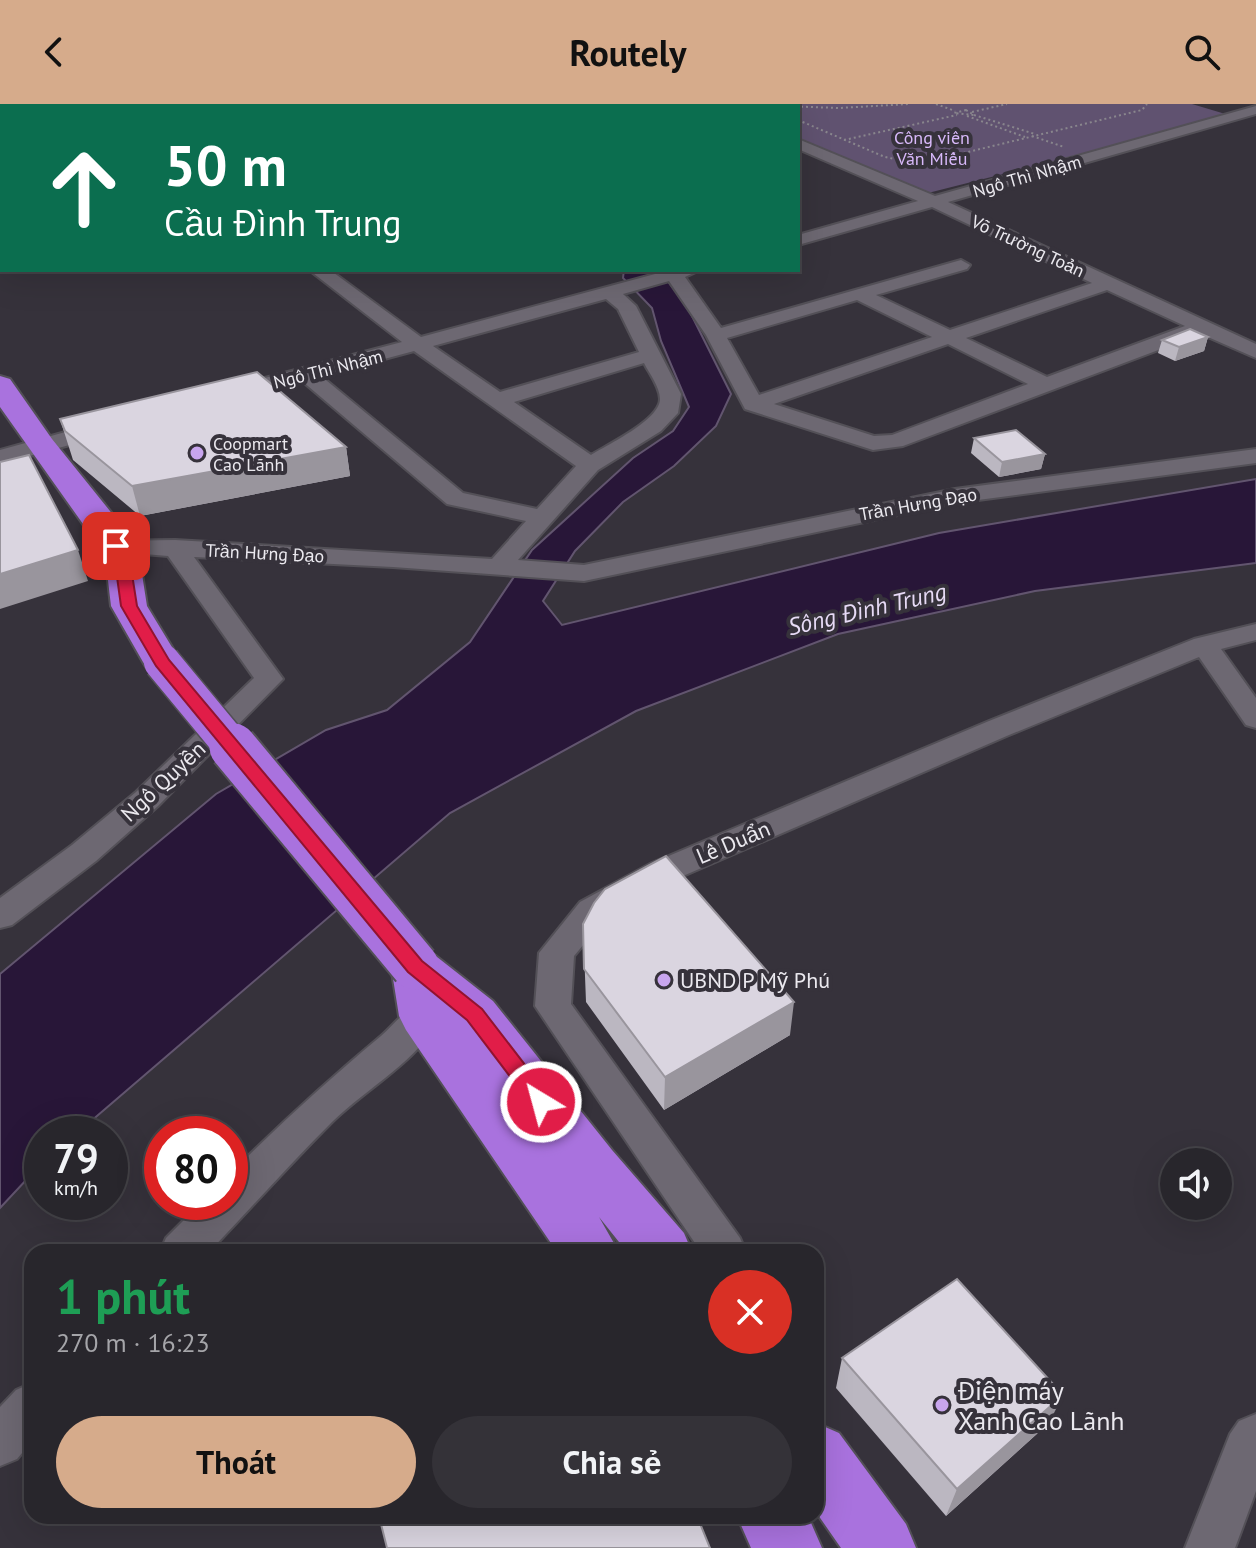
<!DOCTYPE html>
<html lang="vi">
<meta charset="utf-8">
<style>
:root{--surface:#28262c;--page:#343238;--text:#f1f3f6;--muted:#a5a5a9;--line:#444348;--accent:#d6ab8b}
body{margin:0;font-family:"PT Sans",sans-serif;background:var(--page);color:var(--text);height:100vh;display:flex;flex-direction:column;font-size:30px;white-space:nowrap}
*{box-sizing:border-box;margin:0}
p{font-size:26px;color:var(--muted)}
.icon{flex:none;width:44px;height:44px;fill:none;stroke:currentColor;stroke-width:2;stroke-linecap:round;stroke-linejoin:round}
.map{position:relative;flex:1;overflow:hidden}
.panel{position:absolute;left:24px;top:1140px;width:800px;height:280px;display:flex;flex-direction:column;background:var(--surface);border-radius:24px;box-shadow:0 8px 32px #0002,0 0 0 2px var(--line)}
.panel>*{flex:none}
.banner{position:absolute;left:0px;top:0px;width:800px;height:168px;box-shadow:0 8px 32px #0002,0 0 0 2px var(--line);background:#0b6e4f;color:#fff;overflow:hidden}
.buttons{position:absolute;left:1160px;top:1044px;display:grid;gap:16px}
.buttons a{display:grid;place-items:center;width:72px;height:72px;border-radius:50%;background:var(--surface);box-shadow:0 8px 32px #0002,0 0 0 2px var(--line);font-size:40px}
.speed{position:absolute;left:24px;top:1012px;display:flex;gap:16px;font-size:40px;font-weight:700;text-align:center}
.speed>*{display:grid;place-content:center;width:104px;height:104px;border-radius:50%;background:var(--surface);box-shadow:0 8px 32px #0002,0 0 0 2px var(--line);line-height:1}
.speed small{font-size:20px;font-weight:400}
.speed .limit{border:12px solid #d22;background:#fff;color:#111}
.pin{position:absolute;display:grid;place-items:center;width:68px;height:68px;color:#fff;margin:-34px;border-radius:16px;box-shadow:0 4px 12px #0006}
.me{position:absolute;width:88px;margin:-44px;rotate:323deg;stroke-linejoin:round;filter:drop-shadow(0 0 6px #0008)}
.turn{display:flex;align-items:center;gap:28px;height:168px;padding:0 32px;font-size:36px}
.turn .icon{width:104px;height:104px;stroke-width:2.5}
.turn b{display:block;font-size:56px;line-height:68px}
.round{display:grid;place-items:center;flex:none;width:84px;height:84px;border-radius:42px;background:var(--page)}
.head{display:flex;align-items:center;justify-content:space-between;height:136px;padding:0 32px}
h1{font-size:48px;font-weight:800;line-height:60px;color:#1e9e55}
.cta{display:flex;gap:16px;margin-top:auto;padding:16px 32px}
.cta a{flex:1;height:92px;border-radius:48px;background:var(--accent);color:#111;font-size:32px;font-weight:800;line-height:92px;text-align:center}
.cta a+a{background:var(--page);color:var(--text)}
header{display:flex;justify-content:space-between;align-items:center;height:104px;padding:0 32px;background:var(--accent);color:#111;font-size:36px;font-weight:800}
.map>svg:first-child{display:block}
.green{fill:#605270}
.water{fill:#281638;stroke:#62556f;stroke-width:2}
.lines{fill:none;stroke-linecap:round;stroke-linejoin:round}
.minor-casing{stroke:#535057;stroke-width:4}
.highway-casing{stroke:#535057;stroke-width:4}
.path{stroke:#89868d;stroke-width:2;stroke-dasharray:2 3;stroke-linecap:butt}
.minor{fill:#6d6872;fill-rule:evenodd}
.highway{fill:#a972de;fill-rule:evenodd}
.highway-bridge-far1-casing{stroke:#535057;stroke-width:39;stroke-linecap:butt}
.highway-bridge-casing{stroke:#535057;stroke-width:51;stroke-linecap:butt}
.highway-bridge-far1{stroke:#a972de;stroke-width:36}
.highway-bridge{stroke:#a972de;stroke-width:47}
.wall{fill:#bbb7c1}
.shaded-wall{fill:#99959d}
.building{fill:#dad5e0;stroke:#99959d;stroke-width:2}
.route{fill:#e11d48;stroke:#92132f;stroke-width:2}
.poi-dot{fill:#c8a5ee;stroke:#36323b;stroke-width:3}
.labels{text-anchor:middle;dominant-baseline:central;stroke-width:8;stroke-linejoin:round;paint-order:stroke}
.far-park-label{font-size:18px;fill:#d8b9fa;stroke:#36323b}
.far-street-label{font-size:18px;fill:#ebe9ef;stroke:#36323b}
.far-poi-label{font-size:18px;fill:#ebe9ef;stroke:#36323b;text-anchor:start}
.street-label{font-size:22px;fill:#ebe9ef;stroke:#36323b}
.poi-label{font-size:22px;fill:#ebe9ef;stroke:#36323b;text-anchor:start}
.water-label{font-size:24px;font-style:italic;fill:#e7dbf6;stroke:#36323b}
.near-poi-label{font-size:26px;fill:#ebe9ef;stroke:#36323b;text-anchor:start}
</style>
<header><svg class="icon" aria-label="back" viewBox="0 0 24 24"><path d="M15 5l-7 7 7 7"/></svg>Routely<svg class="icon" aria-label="search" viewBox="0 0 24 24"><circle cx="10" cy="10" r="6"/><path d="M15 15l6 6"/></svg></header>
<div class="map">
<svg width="1256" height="1444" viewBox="0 0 1256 1444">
<rect width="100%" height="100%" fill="#36323b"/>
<!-- green -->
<path class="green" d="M718 0H1192L1232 12 928 89 798 34V2Z"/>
<!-- water -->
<path class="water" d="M624 166H659L687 202 731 290 716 322 674 362 623 398 575 447 543 497 562 521 939 429 1256 375V459L1035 487 838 530 636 607 450 709 76 1030H42V1059L0 1104V870L216 690 326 626 387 606 470 538 532 446 633 354 673 327 689 303 661 237 652 204 623 174Z"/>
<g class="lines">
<!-- minor casing -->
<g class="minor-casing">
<path id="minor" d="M279 0H303L278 2Z
M638 0H661L637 2Z
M700 0H718L719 2H701Z
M1256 2V10L948 98 1256 240V254L1201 230 903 342 873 346 745 305 706 231 669 177 623 190 636 202 681 290 678 309 661 327 598 366 518 456 584 461 955 385 1256 345V359L955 399 584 477 393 463 194 453 283 575 158 702 96 757 12 821 0 824V794L72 741 136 688 254 574 168 452 107 447 103 442 107 437 175 436 492 455 526 417 447 400 302 277 227 297 219 296 216 291 219 286 402 238 309 166H330L421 233 670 166H700L685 173 721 224 961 156 970 161 967 165 876 191 950 226 1092 179 932 103 798 141V131L918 97 798 45V35L935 92ZM1107 186 1185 222 1047 273 966 234ZM606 195 618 205 639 248 500 288 433 242ZM857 196 932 233 759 291 727 234ZM948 240 1028 280 892 331 874 332 774 300ZM414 247 576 362 537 405 463 389 321 272ZM644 259C649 269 660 283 660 295 660 316 607 341 591 351L514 298Z
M0 122H2V132H0Z
M109 316 117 318 120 323 117 328 0 360V346Z
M1256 520V536L1221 545 1256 594V624L1246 621 1199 553 1009 631 676 775 604 816 574 852 571 900 740 1134 746 1148H701L535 902 539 849 580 798 652 759 989 617 1194 535Z
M424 898 437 902 442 912C419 956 367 984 332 1018 290 1060 250 1105 209 1148H160L166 1134 202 1098H230V1070C280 1020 327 977 381 932 396 919 405 904 424 898Z
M32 1279V1337L17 1355 0 1362V1303L16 1286Z
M1256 1310V1387L1235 1444H1185L1230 1330 1239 1317Z"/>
</g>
<!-- highway casing -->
<g class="highway-casing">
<path id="highway" d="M0 272 10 275 52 335 114 412 139 451 147 502 181 558 176 566 162 570 148 566 143 558 111 502 105 451 0 303Z
M415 844 432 849 493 897 612 1046 684 1129 692 1148H627L599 1113 619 1148H557L406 926 399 912 391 862 398 849Z
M816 1319 839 1329 906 1420 916 1444H841L816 1408Z
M737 1412H808L822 1444H751Z"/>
</g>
<!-- path -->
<path class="path" d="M936 0 955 7
M781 2 839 4 909 0
M966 6 974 11 954 9Z
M972 8 1007 0
M974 11 1035 30
M967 12 1025 33
M798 16 885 53 918 60 1142 6 1147 0
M1032 32 1064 43
M844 36 957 11"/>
<!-- minor -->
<use href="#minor" class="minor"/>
<!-- highway -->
<use href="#highway" class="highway"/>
<!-- highway-bridge-far1 casing -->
<g class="highway-bridge-far1-casing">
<path id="highway-bridge-far1" d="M162 558 234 645"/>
</g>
<!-- highway-bridge casing -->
<g class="highway-bridge-casing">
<path id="highway-bridge" d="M233 643 415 862"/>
</g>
<!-- highway-bridge-far1 -->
<use href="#highway-bridge-far1" class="highway-bridge-far1"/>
<!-- highway-bridge -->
<use href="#highway-bridge" class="highway-bridge"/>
</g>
<!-- wall -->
<path class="wall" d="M1208 233 1204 247 1175 257 1158 249 1162 236Z
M60 315 346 343 350 372 140 412 73 356Z
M974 334 1045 350 1041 365 999 373 971 349Z
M583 820 790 931 664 1006 586 898Z
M842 1254 1049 1319 946 1412 836 1284Z"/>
<!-- shaded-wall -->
<path class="shaded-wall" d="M2 96V121H0V97Z
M1208 233 1204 247 1175 257 1179 243Z
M346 343 350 372 140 412 132 382Z
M1045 350 1041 365 999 373 1002 358Z
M78 446 88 477 0 505V470Z
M794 898 790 931 664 1006 665 973Z
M1063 1291 1049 1319 946 1412 957 1385Z"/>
<!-- building -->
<path class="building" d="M0 0H67L69 2H2V96L0 97Z
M1190 225 1208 233 1179 243 1162 236Z
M257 268 346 343 132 382 65 327 60 315Z
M1016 326 1045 350 1002 358 974 334Z
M29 351 78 446 0 470V358Z
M666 752 794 898 665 973 584 865 583 820 594 799 605 785Z
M957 1175 1063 1291 957 1385 842 1254Z
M379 1412H697L710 1444H387Z"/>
<!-- route -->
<path class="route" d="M116 437 121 439 129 451 137 502 169 556 422 857 482 905 549 992 552 998 549 1004 541 1007 534 1004 467 916 408 868 156 562 121 502 114 451 108 442Z"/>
<!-- markers -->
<g class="poi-dot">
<circle cx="197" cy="349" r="8"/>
<circle cx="664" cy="876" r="8"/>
<circle cx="942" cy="1301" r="8"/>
</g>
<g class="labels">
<!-- far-park labels -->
<g class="far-park-label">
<text x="932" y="33">Công viên<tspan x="932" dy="21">Văn Miếu</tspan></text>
</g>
<!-- far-street labels -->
<g class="far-street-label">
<text transform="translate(1027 72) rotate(-16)">Ngô Thì Nhậm</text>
<text transform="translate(1028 142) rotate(25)">Võ Trường Toản</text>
<text transform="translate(328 265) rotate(-14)">Ngô Thì Nhậm</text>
<text transform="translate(918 400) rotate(-10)">Trần Hưng Đạo</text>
<text transform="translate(265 449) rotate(3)">Trần Hưng Đạo</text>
</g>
<!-- far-poi labels -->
<g class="far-poi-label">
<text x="213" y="339">Coopmart<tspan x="213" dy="21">Cao Lãnh</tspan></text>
</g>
<!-- street labels -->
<g class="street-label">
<text transform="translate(163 677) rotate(-43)">Ngô Quyền</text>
<text transform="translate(733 738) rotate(-23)">Lê Duẩn</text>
</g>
<!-- poi labels -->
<g class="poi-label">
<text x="680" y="876">UBND P Mỹ Phú</text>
</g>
<!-- water labels -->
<g class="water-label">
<text transform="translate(867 505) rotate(-13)">Sông Đình Trung</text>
</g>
<!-- near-poi labels -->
<g class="near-poi-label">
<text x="958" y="1286">Điện máy<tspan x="958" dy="30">Xanh Cao Lãnh</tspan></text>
</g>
</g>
</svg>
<div class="buttons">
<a><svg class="icon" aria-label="sound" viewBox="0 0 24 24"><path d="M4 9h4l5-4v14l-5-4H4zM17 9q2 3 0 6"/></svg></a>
</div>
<div class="speed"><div>79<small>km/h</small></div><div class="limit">80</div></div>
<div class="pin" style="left:116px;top:442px;background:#d93025"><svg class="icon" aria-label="arrive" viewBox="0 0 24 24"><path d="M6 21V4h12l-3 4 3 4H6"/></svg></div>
<svg class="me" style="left:541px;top:998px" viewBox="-20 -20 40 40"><circle r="17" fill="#e11d48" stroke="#fff" stroke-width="3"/><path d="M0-11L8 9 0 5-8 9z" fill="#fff"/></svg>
<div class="banner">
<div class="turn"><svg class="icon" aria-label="ahead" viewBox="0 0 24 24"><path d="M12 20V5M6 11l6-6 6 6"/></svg><div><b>50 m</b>Cầu Đình Trung</div></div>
</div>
<section class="panel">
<div class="head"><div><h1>1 phút</h1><p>270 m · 16:23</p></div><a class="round" style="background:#d93025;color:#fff"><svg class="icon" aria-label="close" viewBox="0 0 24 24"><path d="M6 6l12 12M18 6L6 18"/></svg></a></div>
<div class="cta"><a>Thoát</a><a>Chia sẻ</a></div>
</section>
</div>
